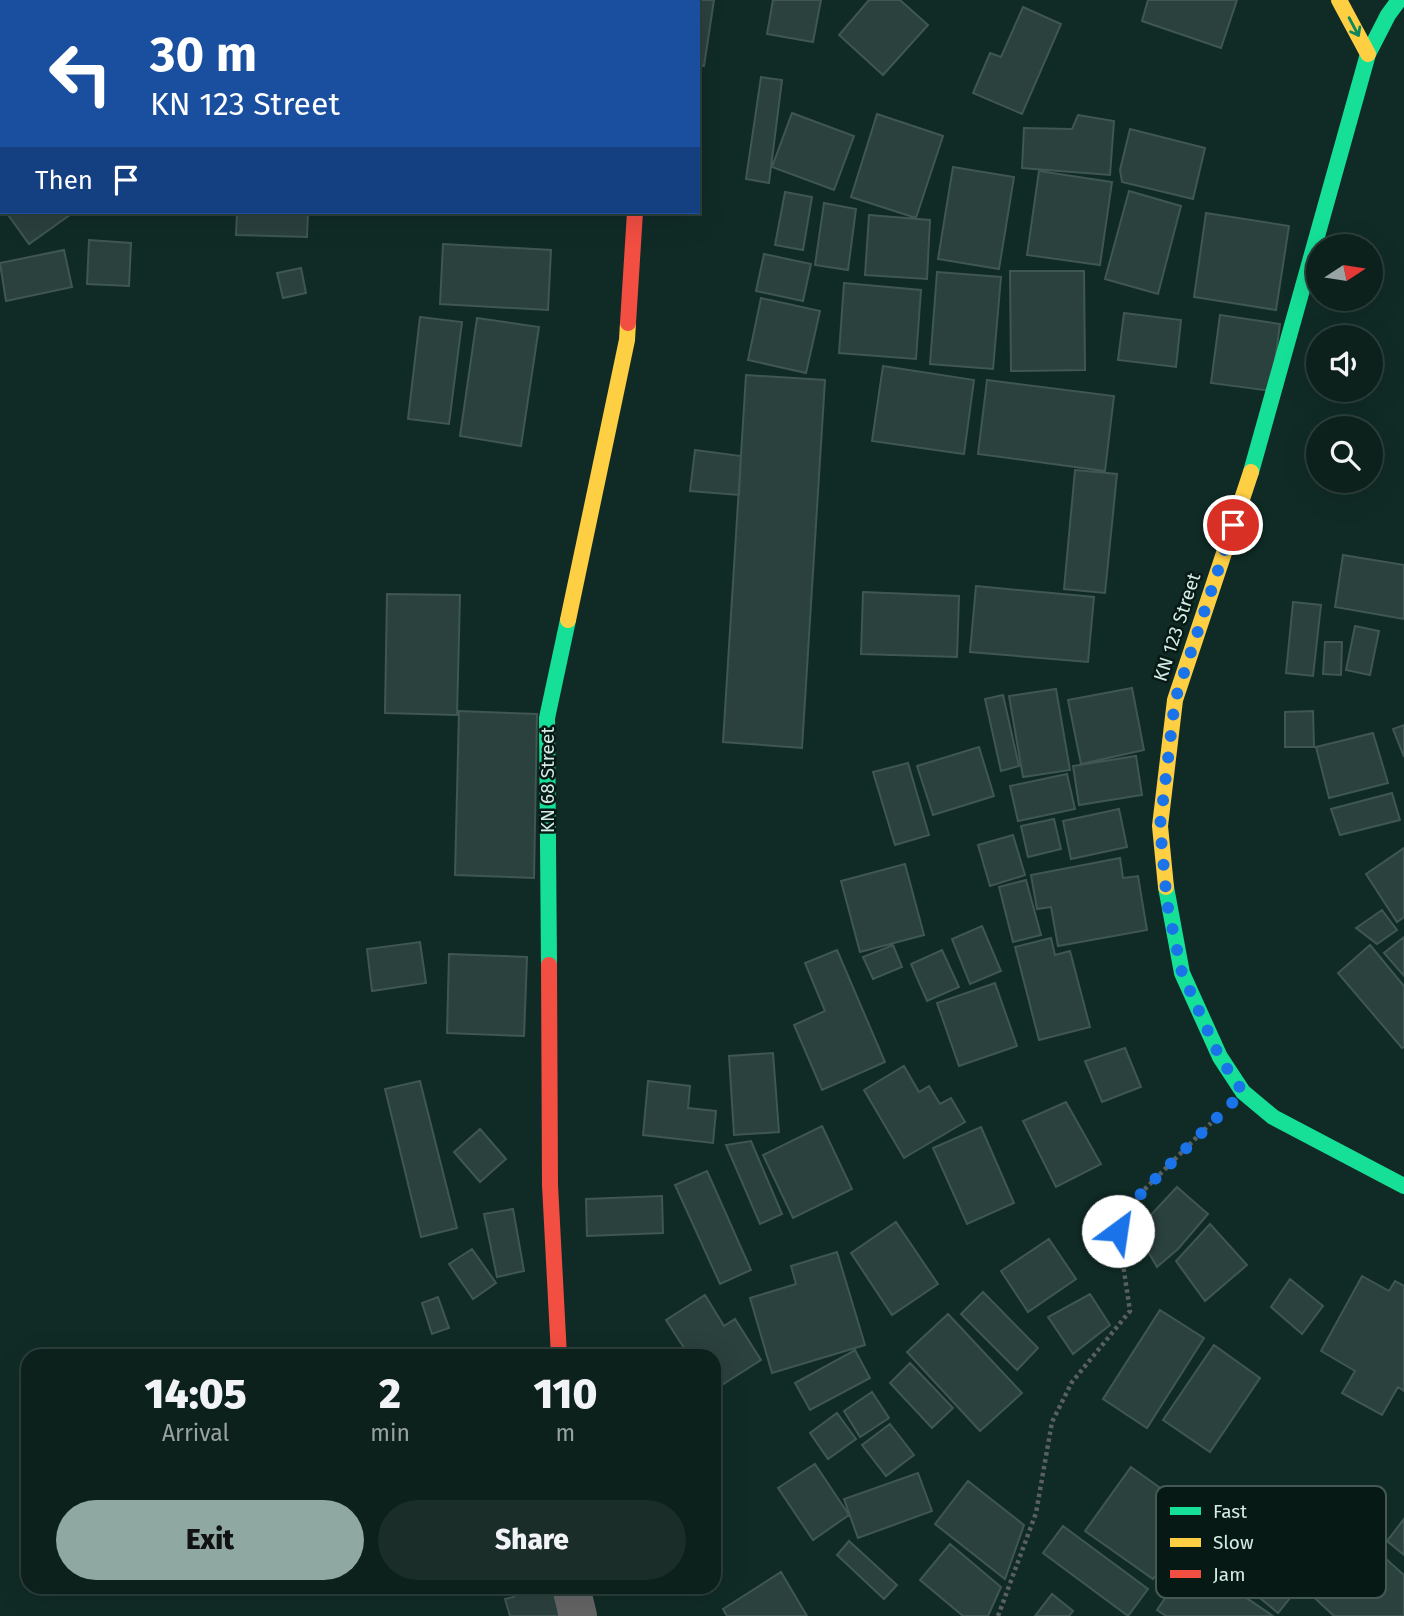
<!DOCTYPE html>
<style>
:root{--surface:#0c201c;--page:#1a2d29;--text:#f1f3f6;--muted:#9aa3a3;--line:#2c3e3b;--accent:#90a8a2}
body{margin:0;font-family:"Fira Sans",sans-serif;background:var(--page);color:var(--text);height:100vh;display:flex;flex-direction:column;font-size:26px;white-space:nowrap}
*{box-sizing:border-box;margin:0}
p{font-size:23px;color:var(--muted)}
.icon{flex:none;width:38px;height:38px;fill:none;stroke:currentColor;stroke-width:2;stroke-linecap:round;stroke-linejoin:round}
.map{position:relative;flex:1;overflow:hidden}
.side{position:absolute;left:21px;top:1349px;width:700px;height:245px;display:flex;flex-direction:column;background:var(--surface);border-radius:21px;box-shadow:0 7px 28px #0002,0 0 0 2px var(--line)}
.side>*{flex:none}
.banner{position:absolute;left:0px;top:0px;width:700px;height:214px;box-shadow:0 7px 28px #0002,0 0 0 2px var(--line);background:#1a4fa0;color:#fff;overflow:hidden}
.needle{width:46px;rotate:78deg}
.fabs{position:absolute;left:1306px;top:234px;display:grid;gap:14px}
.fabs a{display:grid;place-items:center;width:77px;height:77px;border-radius:50%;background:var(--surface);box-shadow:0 7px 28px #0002,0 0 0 2px var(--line);font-size:35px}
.pin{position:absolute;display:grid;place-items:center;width:60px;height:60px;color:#fff;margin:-30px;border:4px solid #fff;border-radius:50%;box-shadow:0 2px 7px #0007}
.me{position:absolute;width:77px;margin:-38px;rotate:31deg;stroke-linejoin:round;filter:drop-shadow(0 0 5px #0008)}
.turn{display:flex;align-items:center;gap:24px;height:147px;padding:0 35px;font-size:32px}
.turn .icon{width:91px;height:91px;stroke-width:2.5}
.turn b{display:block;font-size:49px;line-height:60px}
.then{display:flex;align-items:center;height:66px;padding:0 35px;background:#0003;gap:14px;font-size:26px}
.eta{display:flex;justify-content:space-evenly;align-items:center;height:119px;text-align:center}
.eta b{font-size:42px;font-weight:800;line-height:49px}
.button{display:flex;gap:14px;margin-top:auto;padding:14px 35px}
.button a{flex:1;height:80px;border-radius:42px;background:var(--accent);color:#111;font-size:28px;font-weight:800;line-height:80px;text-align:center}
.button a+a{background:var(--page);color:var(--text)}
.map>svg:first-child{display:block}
.building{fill:#2b413e;stroke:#405653;stroke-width:2}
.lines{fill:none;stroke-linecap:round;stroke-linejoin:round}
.path{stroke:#5a605f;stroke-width:4.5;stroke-dasharray:3.5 3.5;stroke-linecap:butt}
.street{stroke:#666566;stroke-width:38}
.fast{stroke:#16e098;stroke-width:16}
.slow{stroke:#ffcf43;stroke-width:16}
.jam{stroke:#f24e42;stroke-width:16}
.oneway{stroke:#0f865d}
.route{stroke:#1a73e8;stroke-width:12;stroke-dasharray:0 21.6}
.labels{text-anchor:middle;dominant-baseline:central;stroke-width:5;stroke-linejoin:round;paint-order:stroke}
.street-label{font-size:19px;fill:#d5ece5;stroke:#071915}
.key{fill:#071915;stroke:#455853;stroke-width:2}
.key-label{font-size:19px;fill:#d5ece5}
</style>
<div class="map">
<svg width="1404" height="1616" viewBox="0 0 1404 1616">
<rect width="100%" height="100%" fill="#102b26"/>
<!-- building -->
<path class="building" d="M35 0H125V2H36Z
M643 0H714L704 66 698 65V2H643Z
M773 0H821L813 42 767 34Z
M869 0H900L928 25 883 75 839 35Z
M1148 0H1237L1221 48 1142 21Z
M1023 7 1061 24 1022 114 973 93 990 53 1001 57Z
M761 77 782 80 769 183 746 179Z
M0 83H2L0 137Z
M792 113 854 136 834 190 772 167Z
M877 114 943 136 916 218 851 197Z
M1078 115 1114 121 1110 175 1022 168 1024 128 1072 129Z
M1130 129 1205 148 1193 199 1122 182 1120 170Z
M953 167 1014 177 999 269 938 259Z
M1039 171 1112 182 1100 265 1027 255Z
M1129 191 1181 206 1158 294 1105 279Z
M785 192 812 197 803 250 775 245Z
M824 203 856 209 848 270 815 265Z
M6 212H74L29 244Z
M237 212H308L307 237 236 235Z
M1206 213 1289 226 1276 310 1194 297Z
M869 215 930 220 927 279 865 275Z
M89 240 131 243 129 286 87 284Z
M443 244 551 250 548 310 440 304Z
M64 250 72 287 6 301 0 263Z
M764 254 811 264 803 301 756 291Z
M301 268 306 293 283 298 277 273Z
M1010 271H1084L1085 370 1011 371Z
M937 272 1001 277 993 369 930 364Z
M844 283 921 290 916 359 839 353Z
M761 298 820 311 806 373 748 360Z
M1124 313 1181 320 1176 367 1118 360Z
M1220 315 1280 324 1271 391 1211 383Z
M420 317 462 322 449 424 408 419Z
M477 318 539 327 521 446 460 436Z
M883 366 974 380 964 454 872 441Z
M746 375 825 380 802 748 723 742Z
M987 380 1114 396 1105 471 978 454Z
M695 450 741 456 739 495 690 491Z
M1075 470 1117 474 1105 593 1064 589Z
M1343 555 1404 565V619L1335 607Z
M976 586 1094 597 1088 662 970 652Z
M863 592 959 596 957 657 861 654Z
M387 594 460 595 457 715 385 713Z
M1293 602 1321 605 1313 676 1286 673Z
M1355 626 1379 631 1370 675 1346 670Z
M1325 642H1342L1341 675 1323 674Z
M1132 688 1144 750 1081 764 1068 700Z
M1056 689 1070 770 1023 777 1009 696Z
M1003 695 1019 766 1001 771 985 699Z
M459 711 537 714 534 878 455 875Z
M1313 711 1314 747H1285V712Z
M1404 725V757L1393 729Z
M1373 733 1388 783 1329 798 1316 747Z
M979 747 994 796 933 815 917 766Z
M1136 756 1142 795 1079 805 1073 766Z
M908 763 929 835 895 845 873 772Z
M1067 774 1075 809 1018 821 1010 786Z
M1392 793 1400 820 1340 835 1331 809Z
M1119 809 1127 847 1071 859 1063 821Z
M1054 819 1061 849 1028 857 1021 826Z
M1013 835 1025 875 990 886 978 845Z
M1404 848V917L1397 922 1366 874Z
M1120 858 1123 878 1138 876 1147 930 1058 946 1051 907 1037 909 1031 875Z
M905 864 924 935 860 952 841 881Z
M1026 880 1041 935 1013 942 999 887Z
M1382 910 1397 930 1377 944 1356 928Z
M982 926 1001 971 970 984 952 939Z
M1404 937V976L1384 953Z
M1051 938 1055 955 1070 951 1090 1027 1039 1040 1015 947Z
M420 942 426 983 372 991 367 949Z
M893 945 902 967 873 979 863 957Z
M1370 945 1404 986V1047L1402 1048 1338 973Z
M837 950 885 1062 822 1090 794 1025 825 1011 805 963Z
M942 950 959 987 927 1001 911 964Z
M449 954 527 957 524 1036 447 1033Z
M995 983 1017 1046 959 1066 937 1003Z
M1125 1048 1141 1087 1102 1102 1085 1061Z
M773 1053 779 1132 734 1135 729 1056Z
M904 1066 919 1092 929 1086 940 1104 951 1098 965 1122 904 1158 864 1090Z
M420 1081 457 1228 421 1237 385 1089Z
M648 1081 690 1086 688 1108 716 1111 713 1143 643 1135Z
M1066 1102 1101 1164 1056 1187 1023 1121Z
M822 1126 852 1189 793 1218 763 1155Z
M981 1127 1014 1203 967 1224 933 1148Z
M480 1129 506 1159 480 1182 454 1152Z
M751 1141 782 1214 760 1224 726 1145Z
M707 1171 751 1270 720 1284 675 1185Z
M1177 1187 1208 1214 1178 1249 1157 1267 1139 1236 1148 1218Z
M662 1196 663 1233 587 1236 586 1199Z
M513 1209 524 1271 497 1277 484 1214Z
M896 1222 938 1284 892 1315 851 1253Z
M1210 1224 1247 1265 1205 1301 1176 1261Z
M1049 1239 1076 1279 1028 1312 1001 1271Z
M472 1249 496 1283 473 1299 449 1264Z
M837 1252 865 1345 772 1373 750 1298 796 1284 791 1266Z
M1362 1276 1389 1291 1395 1281 1404 1286V1391L1398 1387 1382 1415 1342 1393 1355 1371 1321 1351Z
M1290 1279 1323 1306 1302 1334 1271 1307Z
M983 1292 1038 1348 1017 1370 961 1314Z
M1090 1294 1110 1325 1073 1354 1048 1317Z
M705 1295 724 1326 735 1319 761 1360 714 1390V1356H678L686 1351 666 1320Z
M438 1297 449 1328 432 1334 422 1303Z
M1160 1310 1204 1338 1147 1428 1103 1399Z
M948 1314 1022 1393 980 1431 907 1352Z
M1214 1345 1260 1378 1210 1452 1163 1420Z
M855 1350 870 1378 810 1410 795 1383Z
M910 1363 953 1408 932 1428 890 1383Z
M872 1392 889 1418 860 1437 844 1411Z
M837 1413 856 1439 828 1459 810 1433Z
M890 1424 914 1455 886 1476 862 1445Z
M815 1464 849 1515 813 1540 778 1488Z
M1131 1467 1198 1515 1153 1579 1085 1531Z
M918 1473 932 1511 858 1538 844 1499Z
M968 1481 1024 1525 1005 1579 935 1524Z
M1220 1517 1255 1541 1226 1584 1273 1616H1166L1157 1610Z
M1404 1519V1555L1387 1541Z
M1063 1526 1148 1589 1128 1616 1043 1553Z
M1356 1532 1404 1575V1616H1334L1305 1589Z
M849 1541 897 1585 884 1599 837 1555Z
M950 1544 1001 1587 988 1616H963L920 1580Z
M1278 1564 1302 1583 1278 1613 1255 1594Z
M781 1572 807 1616H727L723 1609Z
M512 1587H559L560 1616H510L505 1599 514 1597Z
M1052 1594 1073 1611 1069 1616H1035Z"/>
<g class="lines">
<!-- path -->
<path class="path" d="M998 1616 1036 1513 1052 1422 1072 1382 1130 1311 1118 1231 1142 1192 1211 1123"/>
<!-- street -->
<path class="street" d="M627 0V2
M571 1587 578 1616"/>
<!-- fast -->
<path class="fast" d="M1251 472 1368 54 1388 15 1399 0
M1166 887 1182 973 1220 1057 1243 1092 1273 1117 1404 1186
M549 965 547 718 568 620"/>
<!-- slow -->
<path class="slow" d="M1339 0 1368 54
M568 620 627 340 628 323
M1166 887 1160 826 1175 700 1251 472"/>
<!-- jam -->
<path class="jam" d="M628 323 635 212
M549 965 550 1185 559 1356"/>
</g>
<!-- one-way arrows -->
<defs><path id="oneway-shaft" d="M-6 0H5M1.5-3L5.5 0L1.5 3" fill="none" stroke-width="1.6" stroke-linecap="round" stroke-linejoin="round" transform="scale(1.75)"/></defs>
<use class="oneway" href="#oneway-shaft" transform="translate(1354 27) rotate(62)"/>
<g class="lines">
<!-- route -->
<path class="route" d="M1118 1231 1142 1192 1243 1092 1220 1058 1182 973 1167 903 1160 826 1175 700 1233 525"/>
</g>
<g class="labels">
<!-- street labels -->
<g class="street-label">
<text transform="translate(1177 627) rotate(-72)">KN 123 Street</text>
<text transform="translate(547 780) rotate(-90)">KN 68 Street</text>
</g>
</g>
<!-- legend -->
<rect x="1156" y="1486" width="230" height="112" rx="10" class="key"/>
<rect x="1170" y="1507" width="31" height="8" fill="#16e098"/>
<rect x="1170" y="1538" width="31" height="9" fill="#ffcf43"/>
<rect x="1170" y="1570" width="31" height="8" fill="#f24e42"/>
<g class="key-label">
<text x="1213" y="1518">Fast</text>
<text x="1213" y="1549">Slow</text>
<text x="1213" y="1581">Jam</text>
</g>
</svg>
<div class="fabs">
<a><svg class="needle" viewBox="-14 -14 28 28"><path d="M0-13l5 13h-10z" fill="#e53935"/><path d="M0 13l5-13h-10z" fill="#9aa3a3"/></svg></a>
<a><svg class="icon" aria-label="sound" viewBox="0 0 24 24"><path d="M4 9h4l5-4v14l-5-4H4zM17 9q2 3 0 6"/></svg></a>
<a><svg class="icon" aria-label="search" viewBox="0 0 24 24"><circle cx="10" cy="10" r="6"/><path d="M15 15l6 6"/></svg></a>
</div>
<div class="pin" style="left:1233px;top:525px;background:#d93025"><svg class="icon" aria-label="arrive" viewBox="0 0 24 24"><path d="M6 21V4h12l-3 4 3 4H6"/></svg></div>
<svg class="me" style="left:1118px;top:1231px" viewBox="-20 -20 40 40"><circle r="19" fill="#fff"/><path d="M0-13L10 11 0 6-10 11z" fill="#1a73e8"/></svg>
<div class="banner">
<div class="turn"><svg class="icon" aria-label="left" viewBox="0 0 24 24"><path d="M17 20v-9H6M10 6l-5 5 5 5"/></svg><div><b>30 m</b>KN 123 Street</div></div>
<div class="then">Then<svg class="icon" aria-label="arrive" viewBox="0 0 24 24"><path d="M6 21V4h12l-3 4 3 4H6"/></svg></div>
</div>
<section class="side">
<div class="eta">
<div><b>14:05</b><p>Arrival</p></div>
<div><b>2</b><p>min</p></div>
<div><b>110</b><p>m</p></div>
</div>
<div class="button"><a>Exit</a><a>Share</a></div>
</section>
</div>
